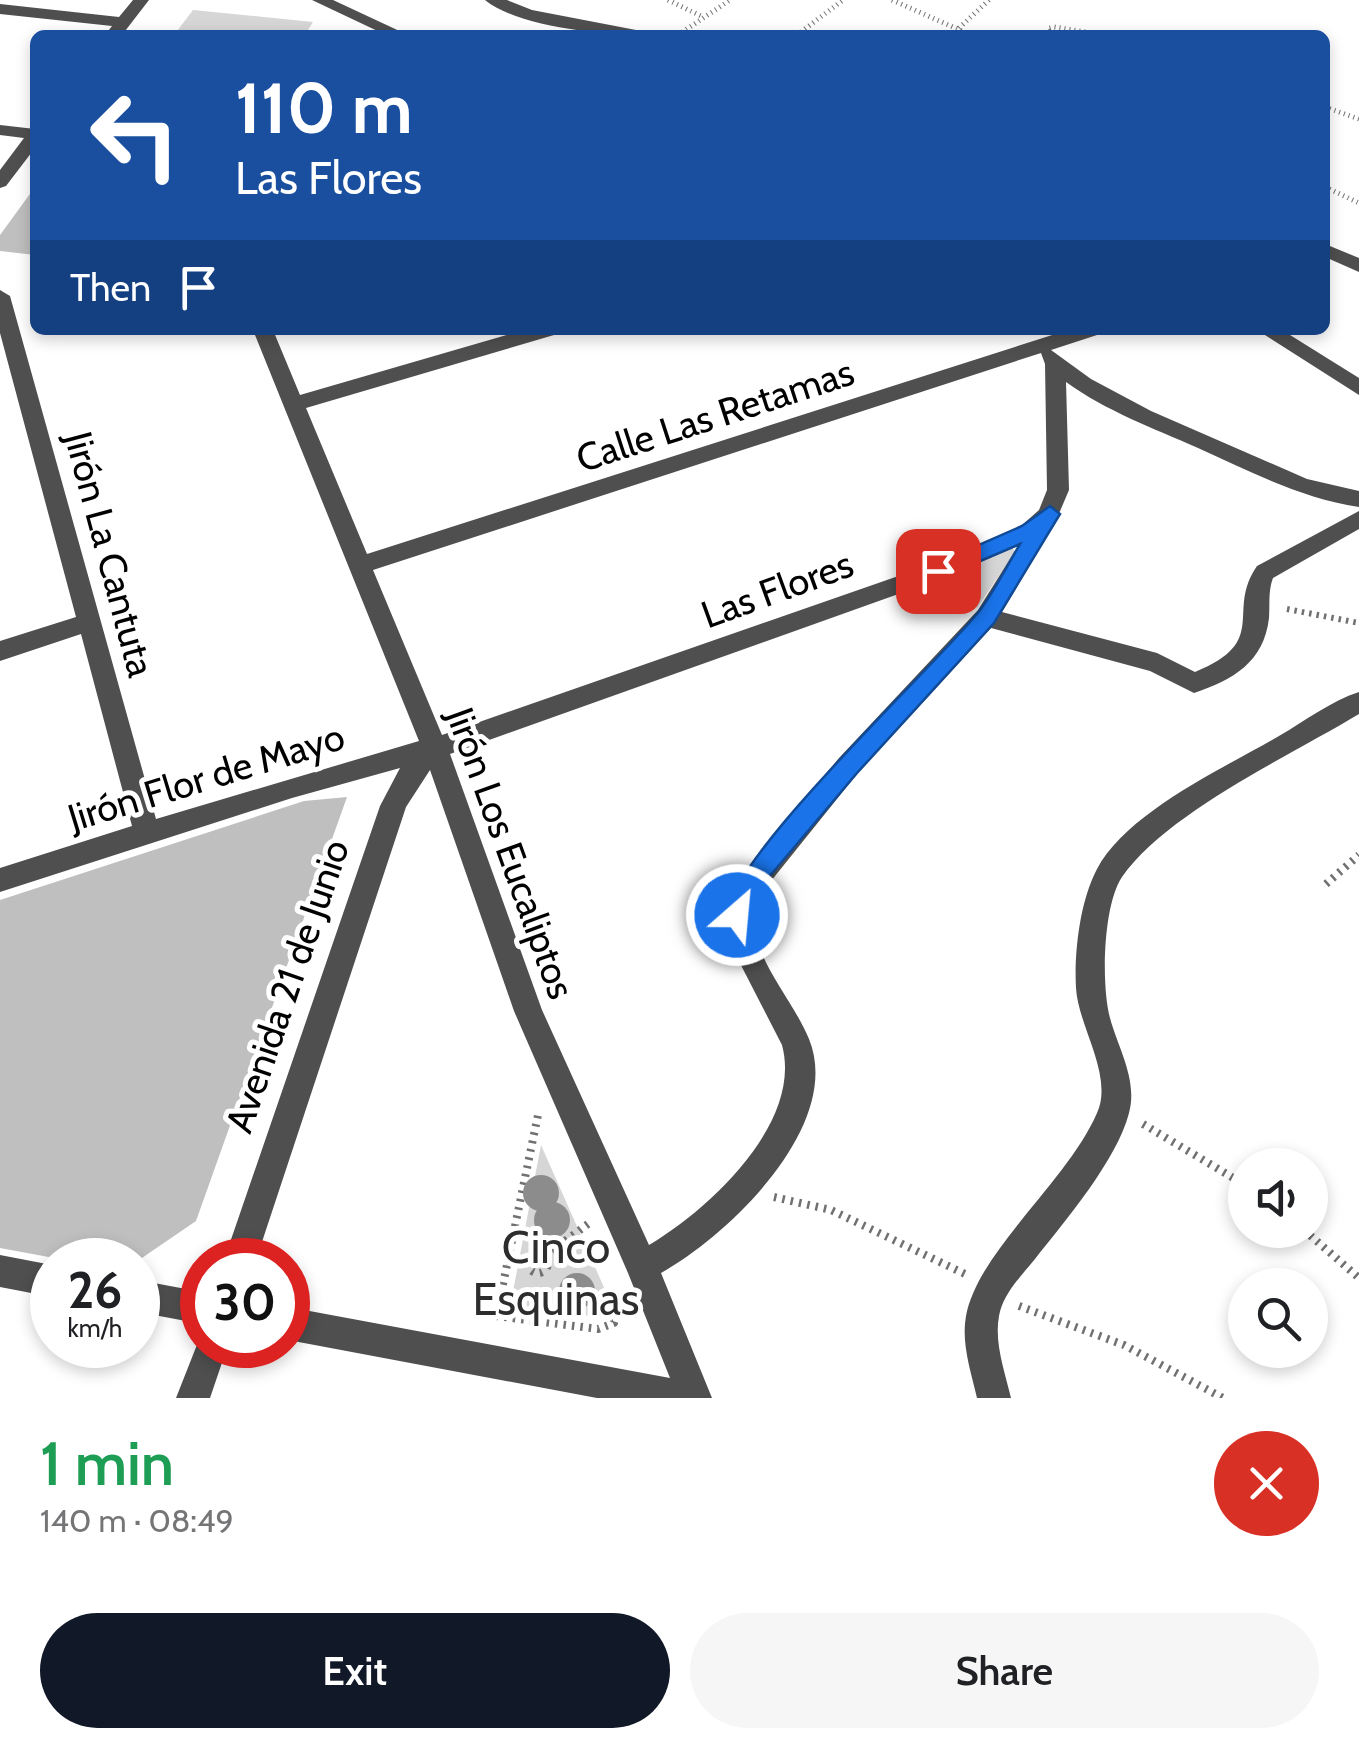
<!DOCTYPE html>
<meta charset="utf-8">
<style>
:root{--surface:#fff;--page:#f6f6f6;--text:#202124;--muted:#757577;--accent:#111827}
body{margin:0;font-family:Cabin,sans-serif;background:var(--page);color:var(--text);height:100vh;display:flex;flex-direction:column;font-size:38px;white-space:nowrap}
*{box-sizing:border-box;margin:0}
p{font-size:32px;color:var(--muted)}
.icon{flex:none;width:55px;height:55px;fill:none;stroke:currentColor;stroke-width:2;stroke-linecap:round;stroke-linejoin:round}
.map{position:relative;height:1398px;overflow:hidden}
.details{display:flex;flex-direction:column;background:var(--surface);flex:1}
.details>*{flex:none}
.banner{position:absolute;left:30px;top:30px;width:1300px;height:305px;border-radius:15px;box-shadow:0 5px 15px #0003;background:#1a4fa0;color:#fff;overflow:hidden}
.fabs{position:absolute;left:1228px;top:1148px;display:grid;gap:20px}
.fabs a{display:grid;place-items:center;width:100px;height:100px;border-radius:50%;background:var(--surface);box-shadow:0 5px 15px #0003;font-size:50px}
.speed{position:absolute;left:30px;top:1238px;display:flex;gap:20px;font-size:50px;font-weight:700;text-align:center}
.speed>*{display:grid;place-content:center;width:130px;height:130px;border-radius:50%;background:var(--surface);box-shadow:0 5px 15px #0003;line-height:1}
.speed small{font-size:25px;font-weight:400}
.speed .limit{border:15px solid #d22;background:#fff;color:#111}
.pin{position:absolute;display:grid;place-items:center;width:85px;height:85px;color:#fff;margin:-42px;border-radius:20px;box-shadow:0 5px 15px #0006}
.me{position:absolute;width:110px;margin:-55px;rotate:27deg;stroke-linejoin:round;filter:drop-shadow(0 0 8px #0008)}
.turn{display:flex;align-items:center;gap:35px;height:210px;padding:0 40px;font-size:45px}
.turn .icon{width:130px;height:130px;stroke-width:2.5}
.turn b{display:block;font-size:70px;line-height:85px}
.then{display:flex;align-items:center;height:95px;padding:0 40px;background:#0003;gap:20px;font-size:38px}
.round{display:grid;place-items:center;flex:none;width:105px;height:105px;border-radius:52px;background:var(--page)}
.head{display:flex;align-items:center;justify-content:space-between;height:170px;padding:0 40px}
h1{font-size:60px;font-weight:600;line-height:75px;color:#1e9e55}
.button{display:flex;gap:20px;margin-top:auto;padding:20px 40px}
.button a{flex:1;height:115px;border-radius:60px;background:var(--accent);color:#fff;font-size:40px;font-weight:600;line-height:115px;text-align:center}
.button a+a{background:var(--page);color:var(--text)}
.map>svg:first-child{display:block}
.green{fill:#d6d6d6}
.building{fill:#bfbfbf}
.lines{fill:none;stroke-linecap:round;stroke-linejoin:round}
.path-far2{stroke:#717171;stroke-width:5;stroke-dasharray:1 4;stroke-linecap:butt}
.path-far1{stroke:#717171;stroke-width:6;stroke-dasharray:2.5 5;stroke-linecap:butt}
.path{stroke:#717171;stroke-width:8;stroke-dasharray:2.5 6;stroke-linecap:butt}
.minor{fill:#4f4f4f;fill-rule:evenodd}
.tree{fill:#8c8c8c}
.route{fill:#1a73e8;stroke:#114b97;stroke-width:2.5}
.labels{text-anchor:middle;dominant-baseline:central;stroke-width:10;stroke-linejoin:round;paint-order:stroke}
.street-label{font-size:38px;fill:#000;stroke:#fff}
.near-park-label{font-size:45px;fill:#2d2d2d;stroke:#fff}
</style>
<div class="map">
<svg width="1359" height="1398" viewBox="0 0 1359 1398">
<rect width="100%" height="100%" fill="#fff"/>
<!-- green -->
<path class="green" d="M193 10 313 22 305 35H174Z
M1012 547 1015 552 977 608 948 578Z
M541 1145 610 1301 600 1317 510 1307Z"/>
<!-- building -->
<path class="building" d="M35 187V255L0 251V235Z
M347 797 196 1221 139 1260H65L0 1248V900L304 801Z"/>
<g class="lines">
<!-- path-far2 -->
<path class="path-far2" d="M668 0 703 17
M892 0 971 35
M959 28 989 0
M678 35 730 0
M797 35 843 0
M1051 35 1047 29 1054 27 1106 35
M1325 107 1359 119
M1325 187 1359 203"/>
<!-- path-far1 -->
<path class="path-far1" d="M1287 609 1359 623"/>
<!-- path -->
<path class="path" d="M1326 884 1359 855
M1143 1124 1245 1185
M774 1197 831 1210 965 1274
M1304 1230 1359 1278
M528 1263a10 10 0 1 1 20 0a10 10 0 1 1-20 0Z
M545 1256 588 1224
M507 1261 528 1263
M1019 1306 1124 1345 1223 1398
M496 1316 598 1329 614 1323 620 1303
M496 1318 538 1115"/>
<!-- minor -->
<path class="minor" d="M133 0H149L122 35H105L112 26 0 14V4L119 17Z
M312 0H333L408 35H386Z
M485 0H507L532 10 636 30 644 35C602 35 518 27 485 0Z
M0 125 35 129V148L6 186 0 188V170L24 138 0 135Z
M1325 244 1359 258V272L1325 257Z
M0 290 10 296 156 819 419 741 253 330H273L300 395 524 330H557L554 335 306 408 367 554 1068 330H1100L1097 335 1051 350 1091 379 1151 411 1307 479 1359 491V507C1301 498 1251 472 1198 448 1153 428 1106 411 1066 382L1069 490 1055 523 1002 612 1157 653 1195 672C1271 641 1225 612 1257 566L1359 511V529L1273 578C1268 591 1270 604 1269 618 1264 662 1233 680 1194 693L1150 671 991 628 857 774 755 901C745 953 790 993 809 1039 844 1125 729 1235 661 1273L712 1398H597L288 1340V1307L670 1378 628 1273 514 1011 430 770 406 807 256 1260H224L380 806 400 768 292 798 0 892V868L132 826 81 634 0 661V641L76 617 0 333ZM1041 353 1045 364 1047 490 1039 510 1021 526 930 565 442 735 373 570ZM1018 546 978 610 839 758 732 887 724 917 727 938 782 1045C803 1122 710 1209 649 1245L542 1010 450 754 946 577Z
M1257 330H1282L1359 378V395Z
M1359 692V714C1291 755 1166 813 1122 877 1103 905 1101 985 1110 1018 1118 1048 1138 1080 1129 1113 1117 1160 1065 1221 1035 1259 1021 1276 1003 1294 999 1316 994 1343 1005 1372 1011 1398H977C971 1372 961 1343 966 1316 978 1251 1067 1182 1097 1113 1114 1076 1078 1026 1076 988 1074 952 1080 901 1097 869 1127 812 1224 768 1279 736 1305 721 1331 701 1359 692Z
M0 1255 52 1265V1297L0 1287Z
M138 1280 202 1292V1324L138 1312Z
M202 1332V1345H228L210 1398H176Z"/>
</g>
<!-- trees -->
<g class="tree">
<circle cx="541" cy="1193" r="18"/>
<circle cx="552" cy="1220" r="18"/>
<circle cx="577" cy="1291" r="18"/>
</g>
<!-- route -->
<path class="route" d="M1050 506 1060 514 994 623 857 773 769 877 753 900 746 923 737 926 728 923C707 877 944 658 980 610 995 590 1007 566 1020 544L938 579 928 571 931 566 1022 526Z"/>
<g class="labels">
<!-- street labels -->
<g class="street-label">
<text transform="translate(715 415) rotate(-18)">Calle Las Retamas</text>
<text transform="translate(110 554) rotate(75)">Jirón La Cantuta</text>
<text transform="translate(777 589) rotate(-20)">Las Flores</text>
<text transform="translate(206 777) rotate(-17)">Jirón Flor de Mayo</text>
<text transform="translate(511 853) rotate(70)">Jirón Los Eucaliptos</text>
<text transform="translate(287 986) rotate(-71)">Avenida 21 de Junio</text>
</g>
<!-- near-park labels -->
<g class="near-park-label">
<text x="556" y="1247">Cinco<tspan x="556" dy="52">Esquinas</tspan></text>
</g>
</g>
</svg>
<div class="fabs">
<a><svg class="icon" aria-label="sound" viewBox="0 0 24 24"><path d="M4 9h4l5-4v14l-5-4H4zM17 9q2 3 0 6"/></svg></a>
<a><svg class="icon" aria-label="search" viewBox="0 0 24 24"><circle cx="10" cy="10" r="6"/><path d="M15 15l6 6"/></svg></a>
</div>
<div class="speed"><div>26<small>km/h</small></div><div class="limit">30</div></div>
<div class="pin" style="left:938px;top:571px;background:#d93025"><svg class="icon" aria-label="arrive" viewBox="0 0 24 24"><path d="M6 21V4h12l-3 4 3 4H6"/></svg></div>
<svg class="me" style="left:737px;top:915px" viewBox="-20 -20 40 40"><circle r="17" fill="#1a73e8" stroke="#fff" stroke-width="3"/><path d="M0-11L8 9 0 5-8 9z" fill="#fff"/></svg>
<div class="banner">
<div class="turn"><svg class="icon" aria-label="left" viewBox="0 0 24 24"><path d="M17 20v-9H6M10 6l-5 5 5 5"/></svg><div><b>110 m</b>Las Flores</div></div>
<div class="then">Then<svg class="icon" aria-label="arrive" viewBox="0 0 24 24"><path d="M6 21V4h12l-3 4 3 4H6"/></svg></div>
</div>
</div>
<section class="details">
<div class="head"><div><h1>1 min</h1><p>140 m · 08:49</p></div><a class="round" style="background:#d93025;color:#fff"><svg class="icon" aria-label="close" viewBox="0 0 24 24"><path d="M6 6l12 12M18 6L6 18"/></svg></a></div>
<div class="button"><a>Exit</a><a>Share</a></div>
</section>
